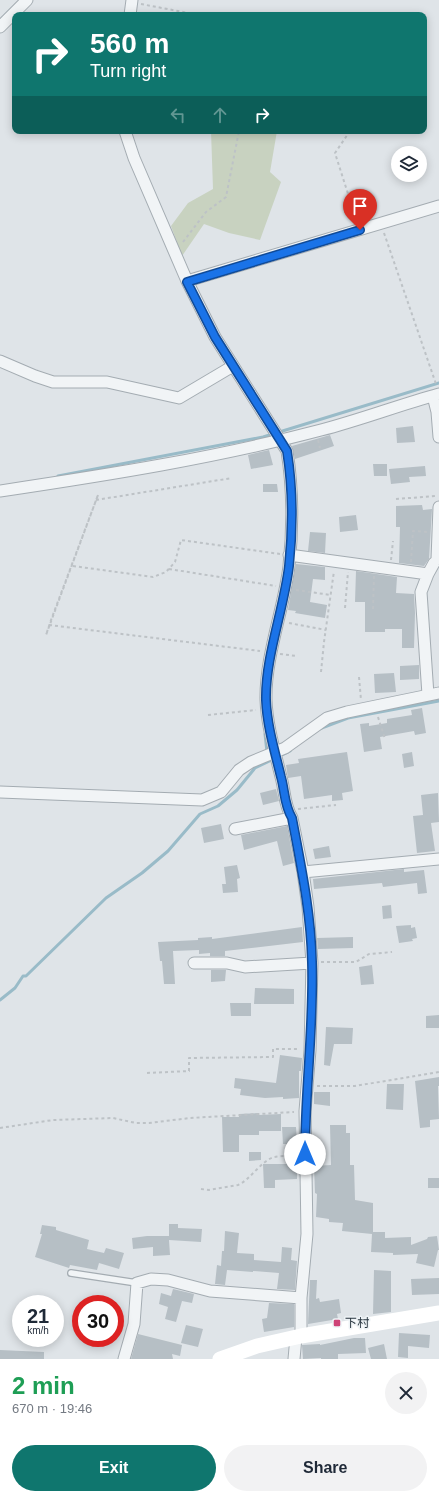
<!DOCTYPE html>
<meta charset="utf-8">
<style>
:root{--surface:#fff;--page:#f2f2f3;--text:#1f2937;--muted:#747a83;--accent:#0f766e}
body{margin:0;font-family:Helvetica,"Noto Sans JP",sans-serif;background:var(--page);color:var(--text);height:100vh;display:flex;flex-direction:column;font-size:15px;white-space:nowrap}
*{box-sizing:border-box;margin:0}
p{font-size:13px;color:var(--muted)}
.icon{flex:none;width:22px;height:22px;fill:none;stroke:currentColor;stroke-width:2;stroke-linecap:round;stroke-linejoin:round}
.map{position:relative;height:1359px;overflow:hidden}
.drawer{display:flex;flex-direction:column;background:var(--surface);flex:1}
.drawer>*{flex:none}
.banner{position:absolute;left:12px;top:12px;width:415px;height:122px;border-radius:8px;box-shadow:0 2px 10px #0003;background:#0f766e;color:#fff;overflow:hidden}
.controls{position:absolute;left:391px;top:146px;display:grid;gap:8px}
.controls a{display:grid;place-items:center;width:36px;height:36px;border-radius:50%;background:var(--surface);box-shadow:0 2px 10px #0003;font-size:20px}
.speed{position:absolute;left:12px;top:1295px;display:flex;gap:8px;font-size:20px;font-weight:700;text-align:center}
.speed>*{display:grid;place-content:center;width:52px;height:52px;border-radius:50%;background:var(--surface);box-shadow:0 2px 10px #0003;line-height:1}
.speed small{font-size:10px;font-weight:400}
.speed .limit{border:6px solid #d22;background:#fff;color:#111}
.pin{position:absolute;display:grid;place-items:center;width:34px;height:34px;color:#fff;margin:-41px -17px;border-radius:50% 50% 50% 0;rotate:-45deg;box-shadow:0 0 4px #0007}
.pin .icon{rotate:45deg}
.me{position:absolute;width:44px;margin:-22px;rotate:0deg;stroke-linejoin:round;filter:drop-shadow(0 0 3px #0008)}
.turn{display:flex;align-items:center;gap:14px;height:84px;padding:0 12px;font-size:18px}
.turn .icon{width:52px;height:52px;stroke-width:2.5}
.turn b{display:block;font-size:28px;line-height:34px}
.lanes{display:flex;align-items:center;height:38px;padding:0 12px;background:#0003;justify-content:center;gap:20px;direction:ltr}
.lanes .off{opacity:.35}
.round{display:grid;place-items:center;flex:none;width:42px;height:42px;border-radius:21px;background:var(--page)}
.head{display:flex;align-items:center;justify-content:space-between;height:68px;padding:0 12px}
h1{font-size:24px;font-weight:700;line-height:30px;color:#1e9e55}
.button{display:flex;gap:8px;margin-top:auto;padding:8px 12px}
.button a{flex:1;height:46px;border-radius:24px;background:var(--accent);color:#fff;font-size:16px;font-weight:700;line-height:46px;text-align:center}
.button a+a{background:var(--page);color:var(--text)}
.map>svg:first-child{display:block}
.green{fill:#c8d2c0}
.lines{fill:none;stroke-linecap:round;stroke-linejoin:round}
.stream{stroke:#99bbc8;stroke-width:3}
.building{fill:#b6bfc5}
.lane-casing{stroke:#a4acb2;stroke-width:8}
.street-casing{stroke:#a4acb2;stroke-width:13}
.path{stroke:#bdc2c6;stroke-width:2;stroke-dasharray:3 3;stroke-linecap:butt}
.lane{stroke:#f1f4f6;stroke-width:5.5}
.street{stroke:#f1f4f6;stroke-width:11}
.secondary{stroke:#fff;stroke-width:15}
.route-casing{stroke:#114b97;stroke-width:10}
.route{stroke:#1a73e8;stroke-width:7}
.poi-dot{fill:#ce4377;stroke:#eef3f6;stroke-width:1.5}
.labels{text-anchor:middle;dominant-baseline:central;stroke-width:3;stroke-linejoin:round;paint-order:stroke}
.poi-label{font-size:12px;fill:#28353f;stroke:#eef3f6;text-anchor:start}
</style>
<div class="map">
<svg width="439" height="1359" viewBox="0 0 439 1359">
<rect width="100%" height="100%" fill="#dfe4e8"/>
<!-- green -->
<path class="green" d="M211 131H277L270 172 281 182 260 240 229 233 204 224 182 256 171 226 188 203 213 189Z"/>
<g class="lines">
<!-- stream -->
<path class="stream" d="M58 476 263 437 439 383
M319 729 348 718 439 701
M265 734 267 752
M0 1000 15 988 23 976H26L106 898 142 873 168 851 200 814 218 806 237 790 255 768 290 751"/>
</g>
<!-- building -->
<path class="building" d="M413 426 415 442 397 443 396 428Z
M330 435 334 446 295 459 292 446Z
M269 450 273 465 251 469 248 455Z
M373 464H387V476H374Z
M425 466 426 476 409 477 410 482 391 484 389 469Z
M263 484H277L278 492H263Z
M422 505 423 510 432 509 429 559 424 566 399 563 400 527H396V506Z
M356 515 358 530 340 532 339 517Z
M310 532 326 533 325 553 308 551Z
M296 564 325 567V580L313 579 310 602 327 605 325 618 295 613 296 611 288 610Z
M356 571 397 577 396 593 414 594 415 613 414 648H402V629H385V632H365V602H355Z
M419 665V679L400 680V666Z
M394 673 396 692 375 693 374 674Z
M422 708 426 733 415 735 414 731 380 737 382 749 364 752 360 724 369 723V726L387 723V719L412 715 411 710Z
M347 752 353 791 342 793 343 800 332 801V795L304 799 301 776 288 778 286 765 299 763 298 759Z
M412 752 414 766 404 768 402 754Z
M276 789 279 801 263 805 260 793Z
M438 793 439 822 431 823 435 851 417 853 413 816 423 815 421 795Z
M221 824 224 839 204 843 201 828Z
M287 826 294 863 283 866 277 841 244 850 241 835Z
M329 846 331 857 315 859 313 849Z
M237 865 240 878 237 879 238 892 223 893 222 884H226L224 867Z
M404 869V872L424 870 427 893 418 894 417 883 383 887 382 883 314 889 313 879Z
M391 905 392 918 383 919 382 906Z
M411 925V928L415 927 417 938 412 939 413 941 399 943 396 926Z
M302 927 303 942 225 951V956H210V953L199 954V950L173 951 175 984H164L162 961H160L158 942 198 940V938L212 937V939Z
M353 937V948L318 949 317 938Z
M372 965 374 984 361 985 359 967Z
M211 970H226L225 981 211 982Z
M255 988 294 989V1004H254Z
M230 1003H251V1016H231Z
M439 1015V1028H426V1016Z
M326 1027 353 1028 352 1044H334L330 1066 324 1065Z
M280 1055 302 1058 301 1071H299V1098L283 1099V1097L265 1098 240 1095 241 1089 234 1088 235 1078 276 1083Z
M439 1077V1086H438L439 1119 430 1120V1127L420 1128 415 1081Z
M387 1084H404L403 1110 386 1109Z
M314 1092H330V1106L314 1104Z
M259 1113V1115L281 1114V1131H259V1135H239V1152H223L222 1117H239V1114Z
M330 1125H346V1133H350V1165H354L355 1200 373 1203V1232H385V1238L411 1237V1245L427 1239 428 1237 437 1236 439 1250H438L434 1267 416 1263 418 1254 393 1255V1253L371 1252 372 1234 342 1231 343 1223 329 1222V1219L316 1217 317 1194 315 1193 314 1166 331 1165Z
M282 1127H296L297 1144H283Z
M249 1152H261V1160L249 1161Z
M263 1164H297V1179L275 1180V1188H264Z
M428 1178H439V1188H428Z
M169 1224H178V1228L202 1229 201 1242 169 1240 170 1255 153 1256V1247L133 1249 132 1238 147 1236H169Z
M42 1225 56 1227V1230L89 1240 87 1249 104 1253 106 1248 124 1253 119 1269 99 1263 97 1270 70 1265 69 1268 35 1257 42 1234H40Z
M225 1231 239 1233 237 1253 254 1254V1260L281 1262 282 1247 292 1248 291 1260 297 1261 295 1290 277 1289 279 1273 253 1271V1272L227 1270 225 1285 215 1284 217 1265 221 1266 222 1251H224Z
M374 1270 391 1271V1312L373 1314Z
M439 1278V1294L412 1295 411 1279Z
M310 1280H317L316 1299 319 1298 320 1302 339 1299 341 1313 337 1314 338 1319 308 1324Z
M173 1289 194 1294 192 1303 182 1301 176 1322 165 1319 168 1307 159 1304 161 1293 171 1296Z
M269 1303 294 1304V1327L264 1332 262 1319 267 1318Z
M186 1325 203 1329 198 1347 181 1343Z
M399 1333 430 1335 429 1348 408 1346V1358L398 1357Z
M138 1334 182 1345 180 1356 172 1354 173 1359H131Z
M354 1338H365L366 1353 338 1354V1359H321V1358L303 1359 302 1345 320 1344V1345Z
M384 1344 387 1359H371L368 1348Z
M0 1350 44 1352V1359H0Z"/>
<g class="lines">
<!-- lane casing -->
<g class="lane-casing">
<path id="lane" d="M71 1273 137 1283"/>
</g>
<!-- street casing -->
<g class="street-casing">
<path id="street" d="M130 15 132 0
M0 27 27 0
M125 131 134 158 187 281 215 337 287 451C293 489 293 528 289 566 284 609 265 656 266 700 267 726 275 752 281 777 285 791 284 805 292 818L303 872 308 907 312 963 310 1050 305 1111 307 1234 301 1298V1336
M187 281 439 206
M0 361 35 376 53 382H107L179 398 233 366
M433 396 437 412 439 437
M0 491C107 475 215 458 321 430 360 420 399 405 439 394
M289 555 428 574
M437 559 439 507
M428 695 421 592 428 574 434 563 439 559
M0 792 202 800 221 792 239 770 251 762 285 748 327 718 347 712 439 693
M235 829 292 818
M303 872 439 859
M194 963H227L245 967 312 963
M124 1359 134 1324 137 1283 151 1279 168 1280 210 1291 301 1298
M294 1359 296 1337"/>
</g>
<!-- path -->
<path class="path" d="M141 4 199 15
M350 131 335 153 356 219
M384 233 436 384
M183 242 206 212 226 197 239 131
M318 440 320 448
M98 495 51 620 46 635 98 495
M396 499 436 496
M96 500 232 478
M391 560 393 541
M411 562 413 531 428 532
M73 566 153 577 166 572 175 562 181 540 280 554
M169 569 276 586
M296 590 331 595
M345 608 348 572
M373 609 374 576
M289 623 326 630
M49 625 260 651
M280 654 297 656
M321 672 324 642 334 571
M359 677 361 700
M208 715 256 710
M378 717 385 739
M298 809 336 805
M321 962H356L369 954 392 952
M147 1073 189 1071V1058L273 1057V1049H299
M317 1086H355L439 1072
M0 1128 53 1120 113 1118 136 1123H149L190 1118 294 1112
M201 1189 209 1190 238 1185C250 1180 261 1161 274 1157 281 1156 289 1156 296 1155"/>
<!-- lane -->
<use href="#lane" class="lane"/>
<!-- street -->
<use href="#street" class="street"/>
<!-- secondary -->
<path class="secondary" d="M220 1359 257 1346 301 1336 439 1313"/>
</g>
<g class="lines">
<!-- route casing -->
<g class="route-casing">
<path id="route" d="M305 1154C305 1090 314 1026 312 962 311 913 301 866 292 818 284 805 285 791 281 777 275 752 267 726 266 700 265 657 284 609 289 566 293 528 293 489 287 451L215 337 187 282 360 230"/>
</g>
<!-- route -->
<use href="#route" class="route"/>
</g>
<!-- markers -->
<rect class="poi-dot" x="333" y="1319" width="8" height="8" rx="2"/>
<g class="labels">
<!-- poi labels -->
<g class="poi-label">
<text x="345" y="1323">下村</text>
</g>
</g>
</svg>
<div class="controls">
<a><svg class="icon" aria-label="layers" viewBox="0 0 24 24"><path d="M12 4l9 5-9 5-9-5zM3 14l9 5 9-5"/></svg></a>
</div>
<div class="speed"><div>21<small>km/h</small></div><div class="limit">30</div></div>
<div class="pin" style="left:360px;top:230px;background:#d93025"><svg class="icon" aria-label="arrive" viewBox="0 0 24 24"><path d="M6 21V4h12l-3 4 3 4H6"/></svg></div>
<svg class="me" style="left:305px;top:1154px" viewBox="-20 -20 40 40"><circle r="19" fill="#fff"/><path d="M0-13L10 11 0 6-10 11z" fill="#1a73e8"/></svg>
<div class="banner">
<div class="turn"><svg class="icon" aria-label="right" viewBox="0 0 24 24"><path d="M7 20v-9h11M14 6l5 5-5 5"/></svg><div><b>560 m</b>Turn right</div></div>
<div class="lanes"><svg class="icon off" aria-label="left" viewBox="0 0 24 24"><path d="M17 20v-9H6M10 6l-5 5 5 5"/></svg><svg class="icon off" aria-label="ahead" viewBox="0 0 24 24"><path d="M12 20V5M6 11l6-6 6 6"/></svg><svg class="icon" aria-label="right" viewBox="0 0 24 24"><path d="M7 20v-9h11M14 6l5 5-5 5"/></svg></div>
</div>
</div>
<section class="drawer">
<div class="head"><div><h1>2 min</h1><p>670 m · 19:46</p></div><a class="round"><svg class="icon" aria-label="close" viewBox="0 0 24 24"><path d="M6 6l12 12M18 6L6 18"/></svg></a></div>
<div class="button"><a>Exit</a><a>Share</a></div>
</section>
